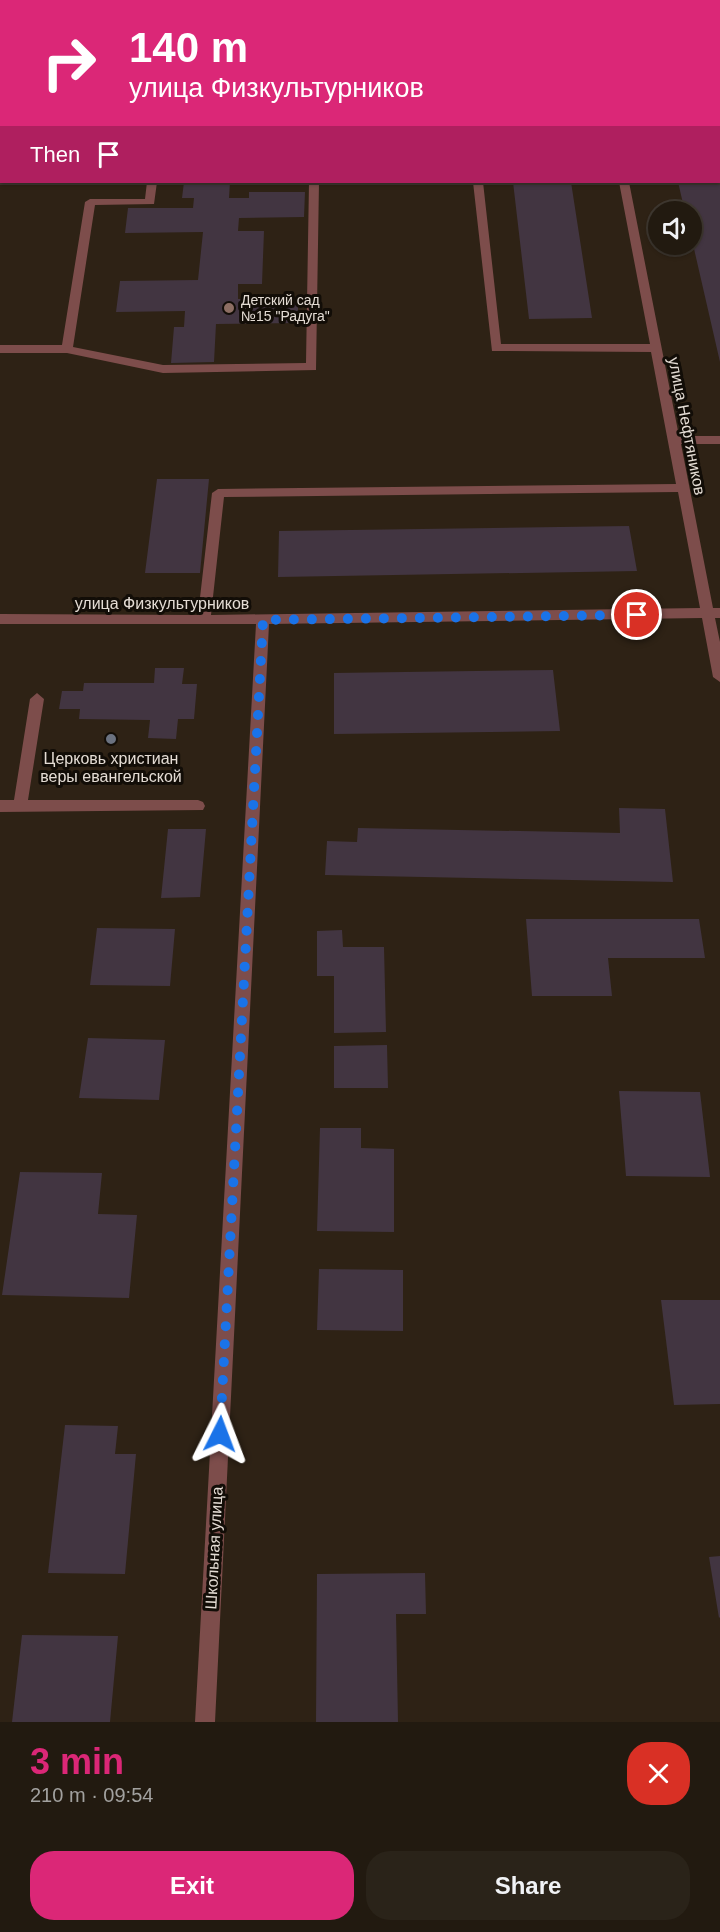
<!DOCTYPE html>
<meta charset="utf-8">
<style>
:root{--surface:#221a10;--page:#2a2319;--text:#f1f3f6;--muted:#a2a19f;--line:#3f3830;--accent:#db2777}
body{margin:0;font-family:Helvetica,sans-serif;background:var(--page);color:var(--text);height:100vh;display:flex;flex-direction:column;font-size:22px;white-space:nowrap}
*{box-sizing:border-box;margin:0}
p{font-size:20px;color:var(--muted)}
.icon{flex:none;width:33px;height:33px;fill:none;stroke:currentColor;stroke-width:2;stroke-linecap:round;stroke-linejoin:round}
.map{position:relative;height:1722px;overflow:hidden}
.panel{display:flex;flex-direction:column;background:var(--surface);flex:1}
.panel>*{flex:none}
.top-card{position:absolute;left:0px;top:0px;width:720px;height:183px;box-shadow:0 2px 4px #0004,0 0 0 2px var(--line);background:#db2777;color:#fff;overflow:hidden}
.controls{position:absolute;left:648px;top:201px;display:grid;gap:12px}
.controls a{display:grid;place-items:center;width:54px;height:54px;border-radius:50%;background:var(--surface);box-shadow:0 2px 4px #0004,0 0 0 2px var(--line);font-size:30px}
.pin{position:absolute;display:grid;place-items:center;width:51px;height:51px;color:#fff;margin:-26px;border:3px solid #fff;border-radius:50%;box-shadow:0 2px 6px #0007}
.me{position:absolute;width:66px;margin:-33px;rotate:3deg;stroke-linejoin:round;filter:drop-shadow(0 0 4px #0008)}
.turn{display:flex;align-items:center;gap:21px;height:126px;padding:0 30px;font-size:27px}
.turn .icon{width:78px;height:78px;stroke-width:2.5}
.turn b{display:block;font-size:42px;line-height:51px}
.then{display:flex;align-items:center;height:57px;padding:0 30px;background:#0003;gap:12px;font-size:22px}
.round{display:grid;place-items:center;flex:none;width:63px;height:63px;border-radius:24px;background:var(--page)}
.summary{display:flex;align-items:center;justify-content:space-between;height:102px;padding:0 30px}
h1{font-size:36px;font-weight:700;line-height:45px;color:var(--accent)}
.primary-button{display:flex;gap:12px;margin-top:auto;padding:12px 30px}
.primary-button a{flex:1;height:69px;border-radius:24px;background:var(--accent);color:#fff;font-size:24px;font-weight:700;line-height:69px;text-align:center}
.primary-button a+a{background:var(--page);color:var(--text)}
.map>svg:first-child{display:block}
.building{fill:#423541}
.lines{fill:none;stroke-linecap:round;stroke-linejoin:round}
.minor{fill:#7d4d4b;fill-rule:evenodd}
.route{stroke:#1a73e8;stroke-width:10;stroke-dasharray:0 18}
.education-dot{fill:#8d6e63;stroke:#120d07;stroke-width:2}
.worship-dot{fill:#6b7280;stroke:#120d07;stroke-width:2}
.labels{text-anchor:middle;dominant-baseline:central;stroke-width:6;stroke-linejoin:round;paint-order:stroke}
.far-poi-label{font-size:14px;fill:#e4dcd4;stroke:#120d07;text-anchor:start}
.street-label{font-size:16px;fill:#e4dcd4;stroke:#120d07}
.poi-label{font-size:16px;fill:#e4dcd4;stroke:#120d07}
</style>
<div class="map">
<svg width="720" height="1722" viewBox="0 0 720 1722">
<rect width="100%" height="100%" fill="#2e2215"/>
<!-- building -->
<path class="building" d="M184 182H230L229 198H249V192H305L304 217 239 218 238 231H264L262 284H238V299H298V323L216 324 214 362 171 363 174 327H184L185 311 116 312 120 281 198 280 203 232 125 233 128 208H193L194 198H182Z
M513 182H571L592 318 529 319Z
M678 182H720V362L692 240V212H685Z
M157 479H209L200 573H145Z
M629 526 637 571 278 577 279 531Z
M155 668H184L182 684H197L194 719H178L176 739 148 738 150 720 79 719 80 709H59L62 691H83L84 683H154Z
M553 670 560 731 334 734V673Z
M619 808 665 809 673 882 325 875 327 841 357 842 358 828 620 833Z
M168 829H206L200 897 161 898Z
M526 919H699L705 958H608L612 996H532Z
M97 928 175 929 170 986 90 985Z
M342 930 343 947H384L386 1032 334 1033V976H317V931Z
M88 1038 165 1040 159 1100 79 1098Z
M387 1045 388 1088H334V1046Z
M619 1091 700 1092 710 1177 626 1176Z
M320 1128H361V1148L394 1149V1232L317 1231Z
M20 1172 102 1173 98 1214 137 1215 129 1298 2 1295Z
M319 1269 403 1270V1331L317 1330Z
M661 1300H720V1404L674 1405Z
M65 1425 118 1426 115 1454H136L125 1574 48 1573Z
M720 1556V1617L719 1618 709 1557Z
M425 1573 426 1614H396L398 1722H316L317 1574Z
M22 1635 118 1636 110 1722H12Z"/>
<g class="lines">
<!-- minor -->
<path class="minor" d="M17 0H27V2H17Z
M131 0H141V2H131Z
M456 0H466V2H456Z
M585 0H595V2H585Z
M718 96 720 97V104H718Z
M2 101V115H0V102Z
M147 182H157L154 204 95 205 73 347 163 365 306 363 309 182H319L316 370 163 373 67 353H0V345H62L85 202 90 199H145Z
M473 182H483L501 344H650L619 182H629L679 436H720V444H681L713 608H720V618H715L720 642V682L713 677 702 618 269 624 215 1722H195L256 624H0V614L198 615 212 493 218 489 676 484 651 352 492 351ZM678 492 700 608 211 615 224 497Z
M37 693 44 699 28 800H198L203 802 205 806 203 810 0 812V800H14L30 699Z"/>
</g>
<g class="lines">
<!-- route -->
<path class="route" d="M220 1434 263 620 637 615"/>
</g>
<!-- markers -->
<circle class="education-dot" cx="229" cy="308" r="6"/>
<circle class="worship-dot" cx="111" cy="739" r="6"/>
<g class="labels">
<!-- far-poi labels -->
<g class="far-poi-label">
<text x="241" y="300">Детский сад<tspan x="241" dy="16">№15 "Радуга"</tspan></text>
</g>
<!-- street labels -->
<g class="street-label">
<text transform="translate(687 426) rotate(79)">улица Нефтяников</text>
<text x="162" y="603">улица Физкультурников</text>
<text transform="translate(214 1548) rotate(-87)">Школьная улица</text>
</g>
<!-- poi labels -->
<g class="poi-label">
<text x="111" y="758">Церковь христиан<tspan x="111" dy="18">веры евангельской</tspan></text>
</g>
</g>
</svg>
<div class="controls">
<a><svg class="icon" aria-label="sound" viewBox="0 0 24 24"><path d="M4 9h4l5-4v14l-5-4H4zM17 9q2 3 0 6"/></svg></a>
</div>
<div class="pin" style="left:637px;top:615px;background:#d93025"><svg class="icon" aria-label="arrive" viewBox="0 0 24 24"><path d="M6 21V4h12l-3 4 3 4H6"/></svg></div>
<svg class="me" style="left:220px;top:1434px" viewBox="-20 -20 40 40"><path d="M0-17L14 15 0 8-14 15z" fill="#1a73e8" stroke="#fff" stroke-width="4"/></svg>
<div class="top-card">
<div class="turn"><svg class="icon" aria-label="right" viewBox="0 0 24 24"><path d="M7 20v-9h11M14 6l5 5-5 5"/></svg><div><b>140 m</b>улица Физкультурников</div></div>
<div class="then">Then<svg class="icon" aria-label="arrive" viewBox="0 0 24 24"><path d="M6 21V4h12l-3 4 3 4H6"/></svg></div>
</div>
</div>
<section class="panel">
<div class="summary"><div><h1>3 min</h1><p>210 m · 09:54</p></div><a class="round" style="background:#d93025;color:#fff"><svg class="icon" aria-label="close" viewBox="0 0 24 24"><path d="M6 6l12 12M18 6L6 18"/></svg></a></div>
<div class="primary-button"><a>Exit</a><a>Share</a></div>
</section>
